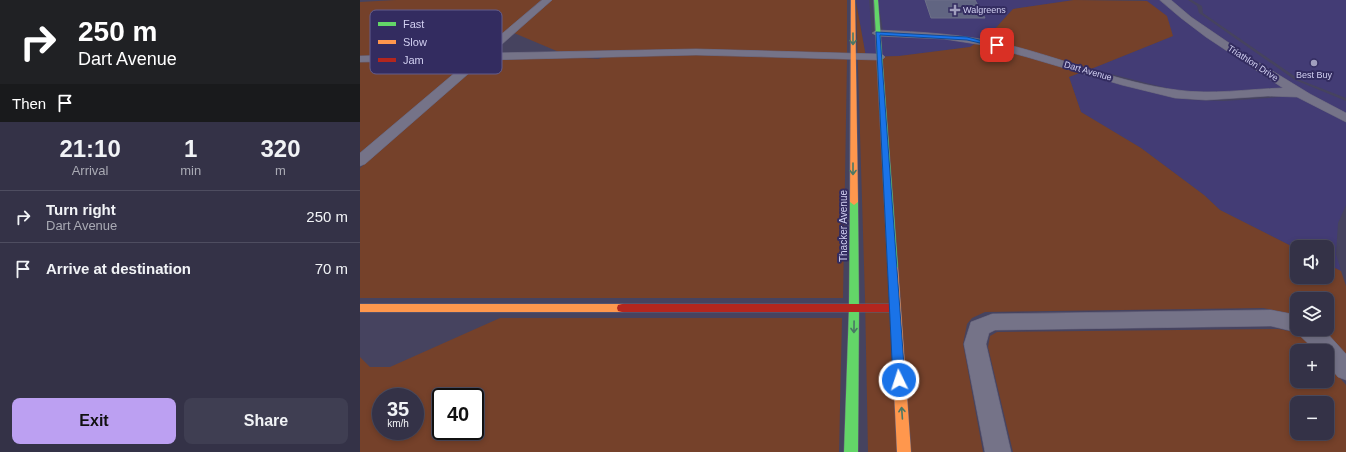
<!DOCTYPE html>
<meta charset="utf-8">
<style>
:root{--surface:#343247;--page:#3f3e52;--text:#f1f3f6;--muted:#a9aab4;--line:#4e4d60;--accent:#bca0f2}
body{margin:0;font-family:Arial,sans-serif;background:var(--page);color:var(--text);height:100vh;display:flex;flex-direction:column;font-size:15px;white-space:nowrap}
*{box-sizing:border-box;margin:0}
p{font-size:13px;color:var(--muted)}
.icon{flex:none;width:22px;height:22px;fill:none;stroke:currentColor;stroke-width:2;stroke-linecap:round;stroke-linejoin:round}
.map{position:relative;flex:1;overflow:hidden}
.drawer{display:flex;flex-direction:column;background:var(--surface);width:360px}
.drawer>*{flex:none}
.top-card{background:#202124;color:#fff;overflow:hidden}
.fabs{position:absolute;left:930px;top:240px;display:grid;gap:8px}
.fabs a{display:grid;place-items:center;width:44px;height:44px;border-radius:8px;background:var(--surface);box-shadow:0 2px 6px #0003,0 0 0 1px var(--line);font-size:20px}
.speed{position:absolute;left:12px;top:388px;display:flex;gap:8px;font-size:20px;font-weight:700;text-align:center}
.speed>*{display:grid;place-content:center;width:52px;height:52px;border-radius:50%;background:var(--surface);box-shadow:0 2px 6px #0003,0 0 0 1px var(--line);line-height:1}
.speed small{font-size:10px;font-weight:400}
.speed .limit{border:2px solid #111;border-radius:6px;background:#fff;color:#111}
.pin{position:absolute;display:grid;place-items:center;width:34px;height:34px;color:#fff;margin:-17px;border-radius:8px;box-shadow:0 2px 6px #0006}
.me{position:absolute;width:44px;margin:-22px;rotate:356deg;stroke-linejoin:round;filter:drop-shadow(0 0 3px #0008)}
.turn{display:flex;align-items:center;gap:14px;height:84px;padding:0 12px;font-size:18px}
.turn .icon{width:52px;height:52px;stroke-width:2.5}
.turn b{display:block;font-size:28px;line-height:34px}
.then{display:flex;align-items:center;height:38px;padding:0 12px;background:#0003;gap:8px;font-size:15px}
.eta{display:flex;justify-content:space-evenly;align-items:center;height:68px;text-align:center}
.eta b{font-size:24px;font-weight:700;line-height:28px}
.action{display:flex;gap:8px;margin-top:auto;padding:8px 12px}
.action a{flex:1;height:46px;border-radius:8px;background:var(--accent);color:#111;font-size:16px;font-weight:700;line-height:46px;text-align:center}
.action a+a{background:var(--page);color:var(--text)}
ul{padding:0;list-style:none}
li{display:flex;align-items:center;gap:12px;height:52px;padding:0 12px;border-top:1px solid var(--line)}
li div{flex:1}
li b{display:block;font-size:15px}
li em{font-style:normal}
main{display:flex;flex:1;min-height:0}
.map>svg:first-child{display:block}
.built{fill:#433c75}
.green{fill:#75412a;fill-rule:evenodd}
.building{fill:#616582;stroke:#6c6f87}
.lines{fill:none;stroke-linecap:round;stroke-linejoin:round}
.street-casing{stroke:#65627b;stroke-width:1}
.fast-casing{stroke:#65627b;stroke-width:1}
.slow-casing{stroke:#65627b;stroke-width:1}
.jam-casing{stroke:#65627b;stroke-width:1}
.street{fill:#757388;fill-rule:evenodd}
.fast{fill:#63d668;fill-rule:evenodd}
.slow{fill:#ff974d;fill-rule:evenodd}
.jam{fill:#b3261e;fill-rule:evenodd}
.oneway{stroke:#497864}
.route{fill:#1a73e8;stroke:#114b97}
.poi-dot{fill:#a19fbe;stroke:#332c60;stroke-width:1.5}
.labels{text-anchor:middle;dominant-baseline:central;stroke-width:4;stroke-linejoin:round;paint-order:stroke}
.far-poi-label{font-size:9px;fill:#d2d0f1;stroke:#332c60;text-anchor:start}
.far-street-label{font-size:9px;fill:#d2d0f1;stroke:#332c60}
.street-label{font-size:10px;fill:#d2d0f1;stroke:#332c60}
.key{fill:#332c60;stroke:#635d8c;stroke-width:1}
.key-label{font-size:11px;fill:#d2d0f1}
</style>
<main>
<section class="drawer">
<div class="top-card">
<div class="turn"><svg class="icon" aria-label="right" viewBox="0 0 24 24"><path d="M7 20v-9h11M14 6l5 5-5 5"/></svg><div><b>250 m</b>Dart Avenue</div></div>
<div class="then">Then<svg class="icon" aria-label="arrive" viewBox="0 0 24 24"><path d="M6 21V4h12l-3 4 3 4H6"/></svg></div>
</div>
<div class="eta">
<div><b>21:10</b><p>Arrival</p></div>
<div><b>1</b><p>min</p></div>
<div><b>320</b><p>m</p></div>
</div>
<ul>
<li><svg class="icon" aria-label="right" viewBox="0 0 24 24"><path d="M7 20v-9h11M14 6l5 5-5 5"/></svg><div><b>Turn right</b><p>Dart Avenue</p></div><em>250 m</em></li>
<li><svg class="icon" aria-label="arrive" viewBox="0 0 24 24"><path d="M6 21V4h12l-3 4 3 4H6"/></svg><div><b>Arrive at destination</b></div><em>70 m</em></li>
</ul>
<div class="action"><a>Exit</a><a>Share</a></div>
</section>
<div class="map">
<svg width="986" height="452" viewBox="0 0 986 452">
<rect width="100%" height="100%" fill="#46435f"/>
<!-- built -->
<path class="built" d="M496 0H509L512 35 586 39 616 43 610 47 539 56 506 57Z
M518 0H714L653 9 631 33 622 39 586 34 523 31Z
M780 0H800L826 22 926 89 854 93 814 90 731 69 813 36 787 1Z
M810 0H828L837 6 839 13 935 80 986 101V114L946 93 903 66 837 21Z
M832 0H986V98L940 80 843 13 842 6Z
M722 72 815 97 832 100 864 101 937 96 986 122V205L978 223 976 254 981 271 967 264V247H937V249L860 210 844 195 781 148 721 112 709 77Z"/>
<!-- green -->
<path class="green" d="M36 0H182L119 54 0 56V2Z
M192 0H487V54L338 49 199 52 154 33Z
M714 0 787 1 807 16 813 36 731 69 622 39 631 33 653 9Z
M496 2 506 57 539 56 610 47 616 43 722 72 709 77 721 112 781 148 844 195 860 210 937 249V277H967V264L981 271 986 286V355L959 329H967V299H937V315L903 308 625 312 612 318 607 324 603 344 623 452H508L505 298Z
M334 54 487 59 483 298H0V168L125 59 211 57 238 59 248 56Z
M112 59 0 153V62Z
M140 318H482L479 452H0V357L10 367H30ZM21 397H55V431H21ZM81 397H115V431H81Z
M918 329C937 332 944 336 957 351H937V381H967V363L986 385V452H653L628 347 630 336 637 332ZM937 403H967V433H937Z"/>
<!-- building -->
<path class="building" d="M565 0H615L625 18H571Z"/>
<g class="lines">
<!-- street casing -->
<g class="street-casing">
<path id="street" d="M182 0H192L132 53 336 49 519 54 523 55 525 57 523 59 519 60 336 55 124 60 5 164 0 166V153L110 60 0 62V56L119 53Z
M800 0H811L831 17 891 58 950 94 986 113V122L937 97 908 96 846 100 815 98 762 85 667 57 623 45 584 39 517 36 512 33 517 30C562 32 605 34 649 45 705 59 760 83 817 90 852 95 887 89 923 88L846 37 821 18Z
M911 310 937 315V329H962L966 332 986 354V380L978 377 967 364V351H956L936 332 911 326 635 330 629 333 626 344 651 452H625L604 344 611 322 632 314Z"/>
</g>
<!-- fast casing -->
<g class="fast-casing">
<path id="fast" d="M514 0H518L538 268 536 270H530L528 268Z
M494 199 498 202 499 308 498 452H484L489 308 490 202Z"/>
</g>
<!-- slow casing -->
<g class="slow-casing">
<path id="slow" d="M491 0H495L498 202 494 205 490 202Z
M533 265 536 266 538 268 551 452H537L528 268 530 266Z
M0 304H262L266 305 267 308 266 311 262 312H0Z"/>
</g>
<!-- jam casing -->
<g class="jam-casing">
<path id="jam" d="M262 304H534L538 305 539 308 538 311 534 312H262L258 311 257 308 258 305Z"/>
</g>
<!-- street -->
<use href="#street" class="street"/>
<!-- fast -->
<use href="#fast" class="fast"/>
<!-- slow -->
<use href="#slow" class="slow"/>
<!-- jam -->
<use href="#jam" class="jam"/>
</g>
<!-- one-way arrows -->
<defs><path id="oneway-shaft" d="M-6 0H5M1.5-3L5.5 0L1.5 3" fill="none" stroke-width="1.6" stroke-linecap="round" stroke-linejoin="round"/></defs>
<g class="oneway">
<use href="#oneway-shaft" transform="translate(493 39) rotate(90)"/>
<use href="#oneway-shaft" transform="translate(493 169) rotate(90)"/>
<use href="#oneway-shaft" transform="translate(494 327) rotate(91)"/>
<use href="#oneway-shaft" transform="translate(542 413) rotate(-94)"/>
</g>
<!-- route -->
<path class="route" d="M516 32 607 37 639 45 637 47 607 40 520 35 545 380 544 384 539 385 535 384 533 380Z"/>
<!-- markers -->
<g class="poi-dot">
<path d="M593 4h4v4h4v4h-4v4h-4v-4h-4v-4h4z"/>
<circle cx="954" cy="63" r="4"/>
</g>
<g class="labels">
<!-- far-poi labels -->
<g class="far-poi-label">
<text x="603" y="10">Walgreens</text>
<text x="954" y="75" text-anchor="middle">Best Buy</text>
</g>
<!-- far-street labels -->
<g class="far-street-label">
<text transform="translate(893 63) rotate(33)">Triathlon Drive</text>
<text transform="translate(728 71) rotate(16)">Dart Avenue</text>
</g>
<!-- street labels -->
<g class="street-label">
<text transform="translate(483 226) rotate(-90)">Thacker Avenue</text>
</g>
</g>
<!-- legend -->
<rect x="10" y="10" width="132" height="64" rx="6" class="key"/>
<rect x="18" y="22" width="18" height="4" fill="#63d668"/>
<rect x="18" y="40" width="18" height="4" fill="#ff974d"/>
<rect x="18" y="58" width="18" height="4" fill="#b3261e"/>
<g class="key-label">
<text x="43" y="28">Fast</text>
<text x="43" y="46">Slow</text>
<text x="43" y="64">Jam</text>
</g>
</svg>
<div class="fabs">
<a><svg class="icon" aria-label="sound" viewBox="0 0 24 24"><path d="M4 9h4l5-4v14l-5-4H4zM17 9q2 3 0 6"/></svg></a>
<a><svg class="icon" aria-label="layers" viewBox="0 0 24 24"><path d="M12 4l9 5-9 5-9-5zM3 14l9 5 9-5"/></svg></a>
<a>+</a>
<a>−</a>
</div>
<div class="speed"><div>35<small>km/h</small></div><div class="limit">40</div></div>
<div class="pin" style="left:637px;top:45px;background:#d93025"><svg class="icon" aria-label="arrive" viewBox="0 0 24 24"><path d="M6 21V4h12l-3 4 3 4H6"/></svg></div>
<svg class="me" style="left:539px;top:380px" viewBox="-20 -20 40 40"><circle r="17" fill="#1a73e8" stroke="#fff" stroke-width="3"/><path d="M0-11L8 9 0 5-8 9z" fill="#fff"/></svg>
</div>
</main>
